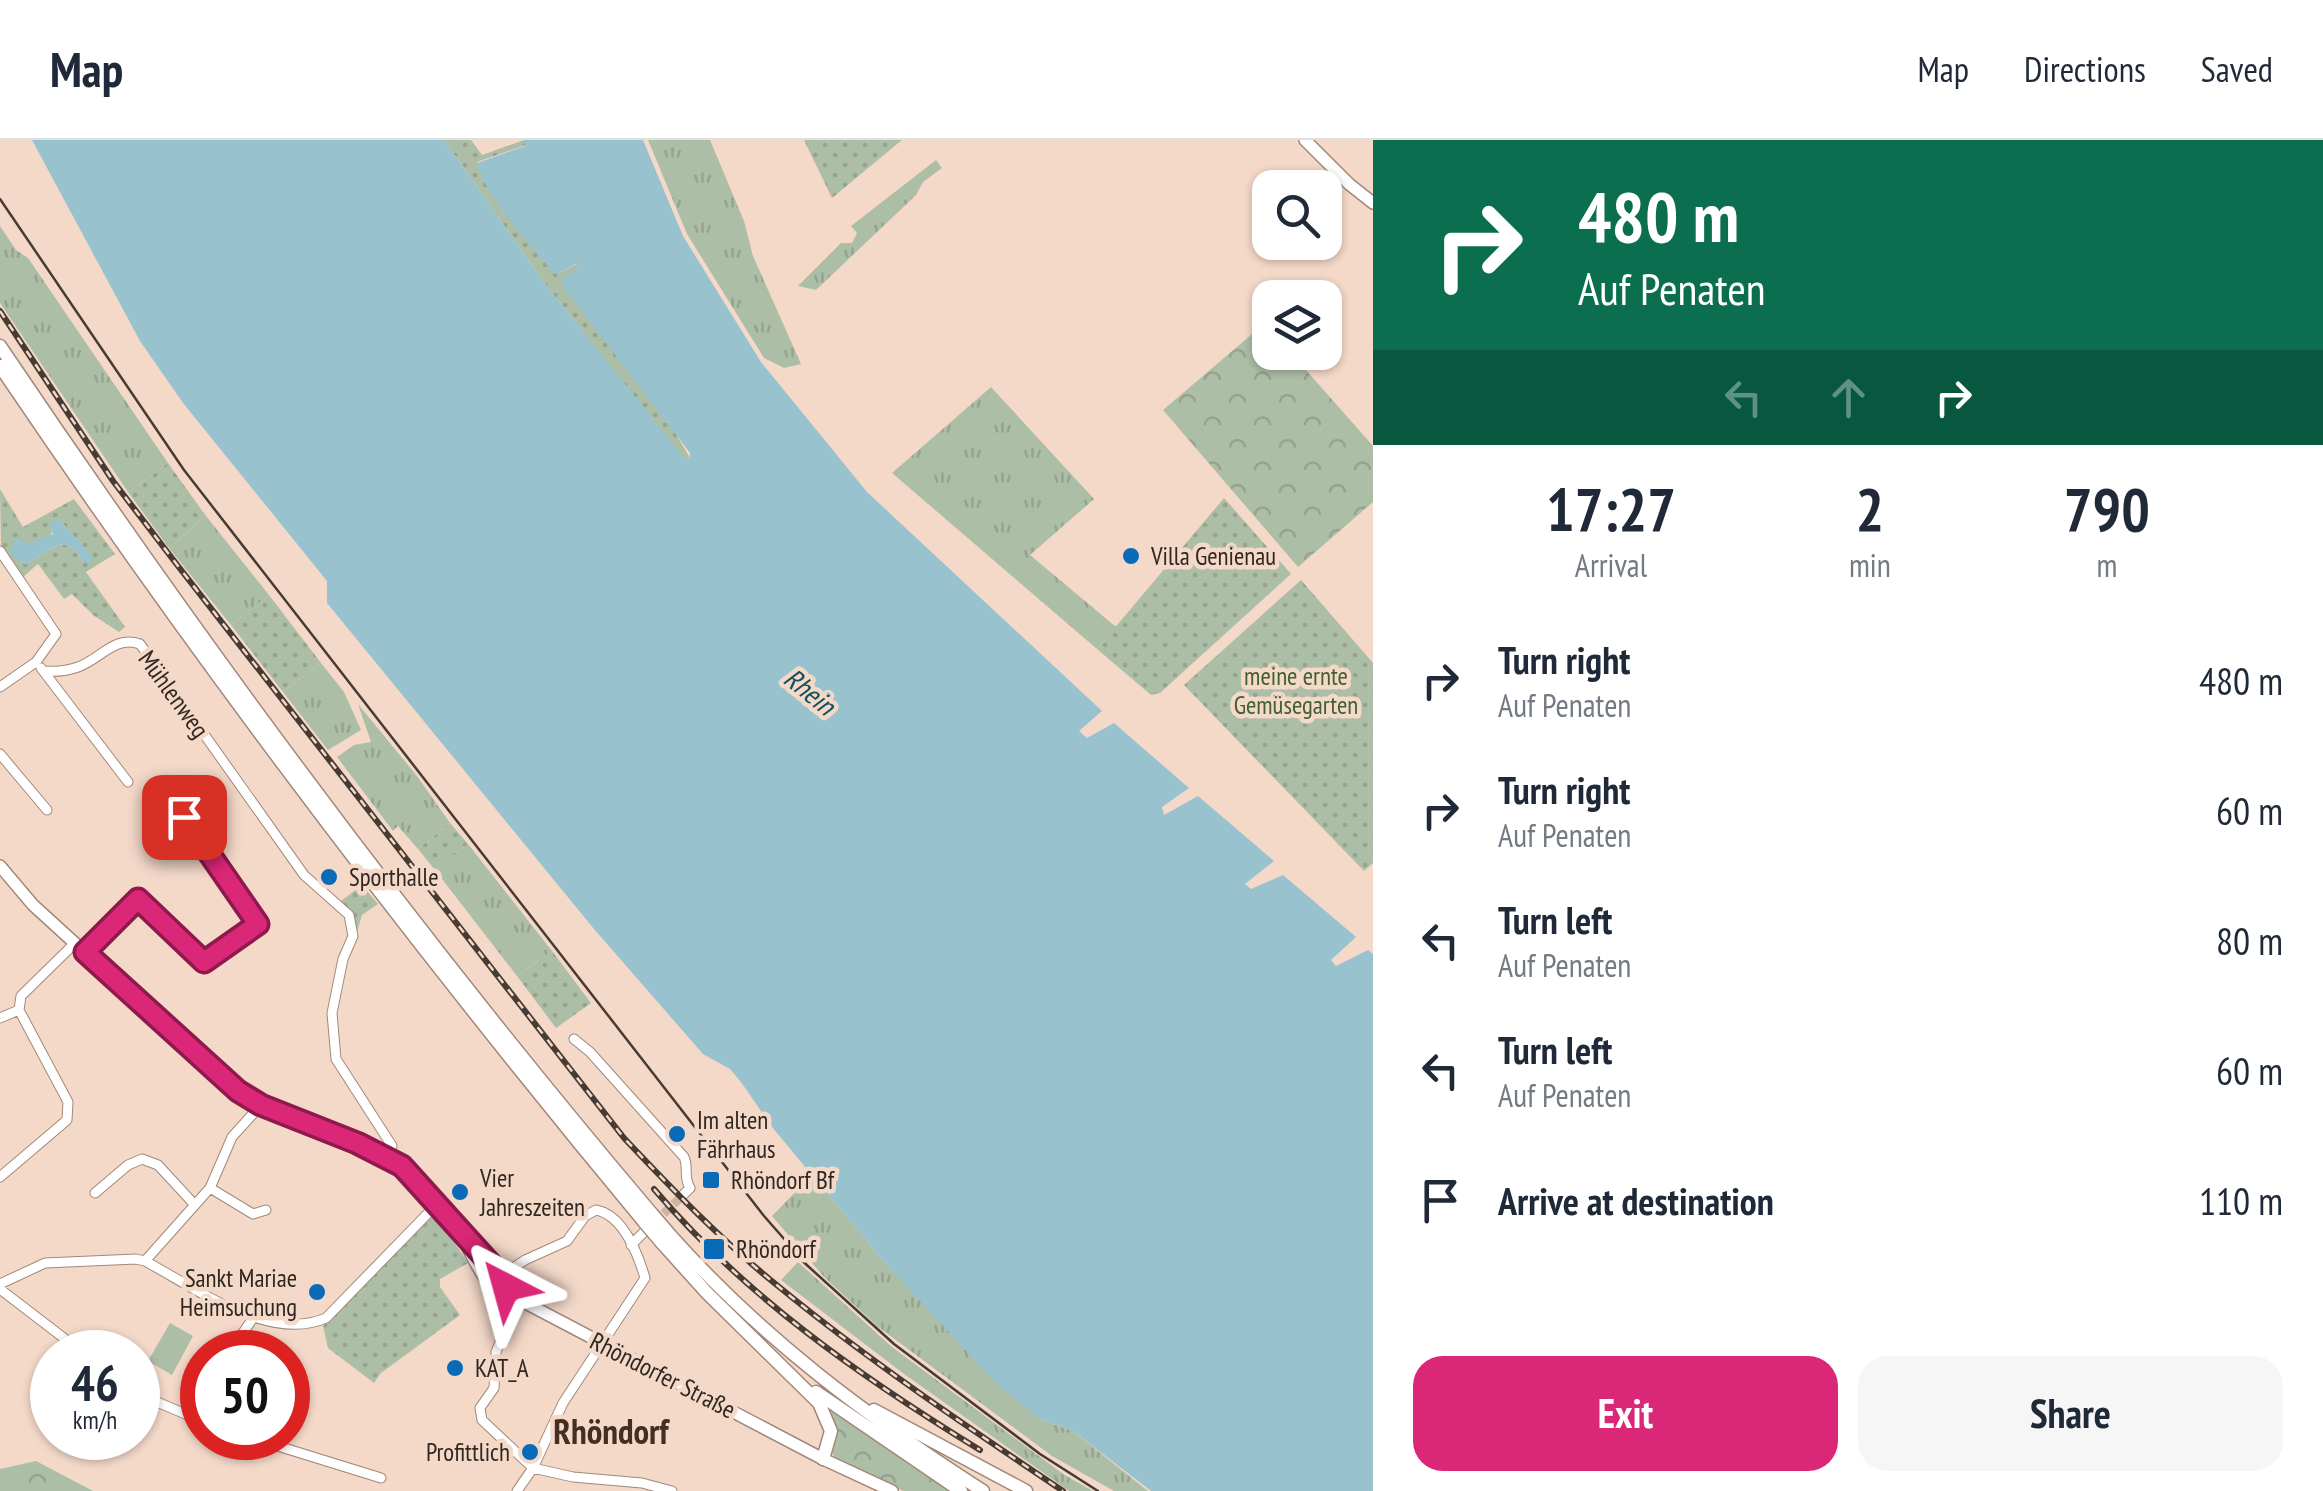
<!DOCTYPE html>
<meta charset="utf-8">
<style>
:root{--surface:#fff;--page:#f6f6f7;--text:#1f2937;--muted:#747a83;--line:#e0e1e3;--accent:#db2777}
body{margin:0;font-family:"PT Sans Narrow",sans-serif;background:var(--page);color:var(--text);height:100vh;display:flex;flex-direction:column;font-size:38px;white-space:nowrap}
*{box-sizing:border-box;margin:0}
p{font-size:32px;color:var(--muted)}
.icon{flex:none;width:55px;height:55px;fill:none;stroke:currentColor;stroke-width:2;stroke-linecap:round;stroke-linejoin:round}
.map{position:relative;flex:1;overflow:hidden}
.panel{display:flex;flex-direction:column;background:var(--surface);width:950px}
.panel>*{flex:none}
.hud{background:#0b6e4f;color:#fff;overflow:hidden}
.buttons{position:absolute;left:1252px;top:30px;display:grid;gap:20px}
.buttons a{display:grid;place-items:center;width:90px;height:90px;border-radius:20px;background:var(--surface);box-shadow:0 2px 8px #0004;font-size:50px}
.speed{position:absolute;left:30px;top:1190px;display:flex;gap:20px;font-size:50px;font-weight:700;text-align:center}
.speed>*{display:grid;place-content:center;width:130px;height:130px;border-radius:50%;background:var(--surface);box-shadow:0 2px 8px #0004;line-height:1}
.speed small{font-size:25px;font-weight:400}
.speed .limit{border:15px solid #d22;background:#fff;color:#111}
.pin{position:absolute;display:grid;place-items:center;width:85px;height:85px;color:#fff;margin:-42px;border-radius:20px;box-shadow:0 5px 15px #0006}
.me{position:absolute;width:110px;margin:-55px;rotate:321deg;stroke-linejoin:round;filter:drop-shadow(0 0 8px #0008)}
.turn{display:flex;align-items:center;gap:35px;height:210px;padding:0 40px;font-size:45px}
.turn .icon{width:130px;height:130px;stroke-width:2.5}
.turn b{display:block;font-size:70px;line-height:85px}
.lanes{display:flex;align-items:center;height:95px;padding:0 40px;background:#0003;justify-content:center;gap:50px;direction:ltr}
.lanes .off{opacity:.35}
.eta{display:flex;justify-content:space-evenly;align-items:center;height:170px;text-align:center}
.eta b{font-size:60px;font-weight:700;line-height:70px}
.primary-button{display:flex;gap:20px;margin-top:auto;padding:20px 40px}
.primary-button a{flex:1;height:115px;border-radius:30px;background:var(--accent);color:#fff;font-size:40px;font-weight:700;line-height:115px;text-align:center}
.primary-button a+a{background:var(--page);color:var(--text)}
ul{padding:0;list-style:none}
li{display:flex;align-items:center;gap:30px;height:130px;padding:0 40px}
li div{flex:1}
li b{display:block;font-size:38px}
li em{font-style:normal}
header{display:flex;align-items:center;gap:60px;box-sizing:border-box;height:140px;padding:0 50px;background:var(--surface);border-bottom:2px solid var(--line)}
header strong{font-size:48px}
nav{display:flex;gap:55px;margin-inline-start:auto;font-size:35px}
main{display:flex;flex:1;min-height:0}
.map>svg:first-child{display:block}
.grass{fill:url(#grass-tufts)}
.forest{fill:url(#forest-crowns)}
.park{fill:url(#park-dots);fill-rule:evenodd}
.pitch{fill:#adbea7}
.water{fill:#98c2ce}
.lines{fill:none;stroke-linecap:round;stroke-linejoin:round}
.minor-tunnel{stroke:#cdb5a7;stroke-width:9;stroke-dasharray:9 4.5;stroke-linecap:butt}
.minor-casing{stroke:#a2887a;stroke-width:11}
.major-casing{stroke:#a2887a;stroke-width:14}
.highway-casing{stroke:#a2887a;stroke-width:15}
.minor{stroke:#fff;stroke-width:9}
.major{stroke:#fff;stroke-width:11}
.highway{stroke:#fff;stroke-width:12}
.tram{stroke:#473b34;stroke-width:2.5}
.rail-casing{stroke:#473b34;stroke-width:6}
.rail{stroke:#f4d9c9;stroke-width:2.5;stroke-dasharray:8;stroke-linecap:butt}
.highway-bridge-casing{stroke:#a2887a;stroke-width:15;stroke-linecap:butt}
.highway-bridge{stroke:#fff;stroke-width:12}
.route-casing{stroke:#8e194d;stroke-width:25}
.route{stroke:#db2777;stroke-width:18}
.poi-dot{fill:#096bb7;stroke:#f4d9c9;stroke-width:4}
.labels{text-anchor:middle;dominant-baseline:central;stroke-width:9;stroke-linejoin:round;paint-order:stroke}
.poi-label{font-size:25px;fill:#312721;stroke:#f4d9c9;text-anchor:start}
.park-label{font-size:25px;fill:#406033;stroke:#f4d9c9}
.street-label{font-size:25px;fill:#312721;stroke:#f4d9c9}
.water-label{font-size:28px;font-style:italic;fill:#15505d;stroke:#f4d9c9}
.district-label{font-size:35px;font-weight:bold;fill:#432e21;stroke:#f4d9c9}
</style>
<header>
<strong>Map</strong>
<nav><a>Map</a><a>Directions</a><a>Saved</a></nav>
</header>
<main>
<div class="map">
<svg width="1373" height="1351" viewBox="0 0 1373 1351">
<defs>
<pattern id="grass-tufts" width="24" height="20" patternUnits="userSpaceOnUse" patternTransform="scale(2.5)"><rect width="24" height="20" fill="#adbea7"/><path d="M3 7l-1-3M5 7V3M7 7l1-3M15 17l-1-3M17 17v-4M19 17l1-3" fill="none" stroke="#95a38f"/></pattern>
<pattern id="forest-crowns" width="20" height="18" patternUnits="userSpaceOnUse" patternTransform="scale(2.5)"><rect width="20" height="18" fill="#adbea7"/><path d="M2 6a3 3 0 1 1 6 0M12 15a3 3 0 1 1 6 0" fill="none" stroke="#95a38f"/></pattern>
<pattern id="park-dots" width="8" height="8" patternUnits="userSpaceOnUse" patternTransform="scale(2.5)"><rect width="8" height="8" fill="#adbea7"/><path d="M2 2h.1M6 6h.1" fill="none" stroke="#95a38f" stroke-width="1.8" stroke-linecap="round"/></pattern>
</defs>
<rect width="100%" height="100%" fill="#f4d9c9"/>
<!-- grass -->
<path class="grass" d="M648 0H710L744 81 753 116 801 224 784 228 764 218 687 94Z
M936 20 942 28 923 42 916 55 816 150 798 146 841 103H852L857 93 851 86Z
M0 86 16 110 28 118 168 323 128 352 0 163Z
M991 247 1094 359 1030 415 1116 487 1097 509 892 333Z
M206 376 269 455 231 485 169 408Z
M321 523 344 552 361 590 328 610 283 552Z
M358 564 417 636 450 683 418 709 398 686 393 691 337 617 354 605 371 602Z
M468 704 552 811 517 836 435 730Z
M812 1035 886 1124 1040 1279 1073 1291 1148 1351H1114L1052 1316 877 1186 824 1137 772 1076Z
M798 1122 892 1207 1063 1334 1093 1351H1069L904 1234 781 1140Z"/>
<!-- forest -->
<path class="forest" d="M1265 183 1270 189V212L1291 213 1373 306V362L1298 427 1163 270Z
M831 1271 951 1351H903L835 1318C826 1305 835 1286 831 1271Z
M36 1321 93 1351H0V1329Z"/>
<!-- park -->
<path class="park" d="M444 0H471L482 15 524 0 526 5 477 22 557 134 577 124 579 128 690 318 684 319 546 145Z
M804 0H902L832 58Z
M168 323 206 376 169 408 128 352Z
M0 349 23 387 74 359 115 414 86 432 125 487 119 492 93 475 72 454 64 459 38 424 23 437 1 405ZM59 379 92 417 83 422C63 387 50 414 25 424L10 413 21 402 27 404 48 399Z
M1224 358 1291 434 1160 553 1151 555 1097 509Z
M1301 440 1373 523V723L1364 731 1184 545Z
M269 455 321 523 283 552 231 485Z
M450 683 468 704 435 730 418 709Z
M362 745 378 764 362 775 357 792 352 773 341 761Z
M552 811 591 863 556 888 517 836Z
M425 1078H438L468 1123 440 1139V1147L460 1175 381 1233 374 1243 328 1208 323 1186Z"/>
<!-- pitch -->
<path class="pitch" d="M170 1183 193 1196 172 1235 148 1221Z"/>
<!-- water -->
<path class="water" d="M32 0H444L546 145 685 319 690 318V313L564 148 561 140 579 127 576 124 557 134 553 133C530 103 486 58 477 23L525 6 524 0H643L683 96 761 222 867 352 1102 571 1079 591 1087 598 1114 583 1189 648 1162 667 1164 675 1198 656 1274 721 1245 744 1251 749 1283 735 1356 797 1331 820 1336 826 1368 810 1373 814V1351H1151L1073 1291 1040 1279 1030 1271 993 1240 886 1124 772 987 741 942 730 929 703 914 594 789 327 463V441L183 263 140 201Z
M54 379H59L92 416 90 423 83 422C63 387 50 414 25 424L10 414 15 398 27 404 53 394 50 387Z"/>
<g class="lines">
<!-- minor-tunnel -->
<path class="minor-tunnel" d="M654 1083 684 1054"/>
<!-- minor casing -->
<g class="minor-casing">
<path id="minor" d="M0 411 56 494 36 522 0 547
M41 528 128 642
M44 531C56 532 67 531 78 527 101 519 114 495 140 504L304 735 349 775 353 796 343 819 332 873 336 919 392 1006 389 1018
M0 614 47 670
M85 812 138 759 203 821 258 784 165 650
M0 878 19 870
M574 899 590 912 684 1017C689 1028 683 1037 690 1048L684 1054
M0 1037 67 980 68 962 19 870 21 856 75 803
M210 1048 253 1074 266 1070
M95 1053 128 1025 142 1019 158 1025 194 1064
M631 1105 643 1093
M145 1121 210 1048 232 997 261 965
M501 1136 525 1120 567 1101 585 1076 596 1070C623 1075 638 1114 645 1138L563 1263 533 1328 517 1351
M0 1144 45 1123 136 1119 145 1121C194 1147 268 1203 326 1178L437 1064
M0 1149 82 1212
M518 1159 496 1212 494 1248 480 1268 482 1280 533 1328 573 1337 642 1343 672 1351
M230 1212 253 1178
M138 1254 202 1281
M194 1275 202 1254
M252 1298 381 1338"/>
</g>
<!-- major casing -->
<g class="major-casing">
<path id="major" d="M1305 0 1349 44 1373 63
M0 726 33 765 237 951 261 965 357 1003 403 1027 506 1141 518 1159
M467 1106C480 1131 488 1153 518 1159L823 1319 892 1351"/>
</g>
<!-- highway casing -->
<g class="highway-casing">
<path id="highway" d="M0 206C202 506 418 798 652 1074
M0 226C200 523 416 807 645 1083
M670 1095C763 1199 866 1276 983 1351
M662 1103 707 1153 819 1263 831 1291 823 1319
M816 1252 961 1351
M874 1270 1026 1351"/>
</g>
<!-- minor -->
<use href="#minor" class="minor"/>
<!-- major -->
<use href="#major" class="major"/>
<!-- highway -->
<use href="#highway" class="highway"/>
<!-- tram -->
<path class="tram" d="M0 59 184 330 764 1076 807 1125
M799 1118 894 1204 1040 1314 1098 1351"/>
<!-- rail casing -->
<g class="rail-casing">
<path id="rail" d="M0 171 113 341 178 426 624 998C673 1050 722 1101 778 1146 868 1220 966 1286 1063 1351
M654 1049C746 1157 861 1237 980 1310"/>
</g>
<!-- rail -->
<use href="#rail" class="rail"/>
<!-- highway-bridge casing -->
<g class="highway-bridge-casing">
<path id="highway-bridge" d="M652 1074 670 1095
M645 1083 662 1103"/>
</g>
<!-- highway-bridge -->
<use href="#highway-bridge" class="highway-bridge"/>
</g>
<g class="lines">
<!-- route casing -->
<g class="route-casing">
<path id="route" d="M184 677 258 784 204 822 138 759 85 812 238 951 261 965 357 1003 402 1026 506 1141V1147"/>
</g>
<!-- route -->
<use href="#route" class="route"/>
</g>
<!-- markers -->
<g class="poi-dot">
<circle cx="1131" cy="416" r="10"/>
<circle cx="329" cy="737" r="10"/>
<circle cx="677" cy="994" r="10"/>
<rect x="701" y="1030" width="20" height="20" rx="5"/>
<circle cx="460" cy="1052" r="10"/>
<rect x="702" y="1097" width="24" height="24" rx="5"/>
<circle cx="317" cy="1152" r="10"/>
<circle cx="455" cy="1228" r="10"/>
<circle cx="530" cy="1312" r="10"/>
</g>
<g class="labels">
<!-- poi labels -->
<g class="poi-label">
<text x="1151" y="416">Villa Genienau</text>
<text x="349" y="737">Sporthalle</text>
<text x="697" y="980">Im alten<tspan x="697" dy="29">Fährhaus</tspan></text>
<text x="480" y="1038">Vier<tspan x="480" dy="29">Jahreszeiten</tspan></text>
<text x="731" y="1040">Rhöndorf Bf</text>
<text x="736" y="1109">Rhöndorf</text>
<text x="297" y="1138" text-anchor="end">Sankt Mariae<tspan x="297" dy="29">Heimsuchung</tspan></text>
<text x="475" y="1228">KAT_A</text>
<text x="510" y="1312" text-anchor="end">Profittlich</text>
</g>
<!-- park labels -->
<g class="park-label">
<text x="1296" y="536">meine ernte<tspan x="1296" dy="29">Gemüsegarten</tspan></text>
</g>
<!-- street labels -->
<g class="street-label">
<text transform="translate(174 554) rotate(54)">Mühlenweg</text>
<text transform="translate(663 1235) rotate(27)">Rhöndorfer Straße</text>
</g>
<!-- water labels -->
<g class="water-label">
<text transform="translate(810 551) rotate(39)">Rhein</text>
</g>
<!-- district labels -->
<g class="district-label">
<text x="611" y="1291">Rhöndorf</text>
</g>
</g>
</svg>
<div class="buttons">
<a><svg class="icon" aria-label="search" viewBox="0 0 24 24"><circle cx="10" cy="10" r="6"/><path d="M15 15l6 6"/></svg></a>
<a><svg class="icon" aria-label="layers" viewBox="0 0 24 24"><path d="M12 4l9 5-9 5-9-5zM3 14l9 5 9-5"/></svg></a>
</div>
<div class="speed"><div>46<small>km/h</small></div><div class="limit">50</div></div>
<div class="pin" style="left:184px;top:677px;background:#d93025"><svg class="icon" aria-label="arrive" viewBox="0 0 24 24"><path d="M6 21V4h12l-3 4 3 4H6"/></svg></div>
<svg class="me" style="left:506px;top:1147px" viewBox="-20 -20 40 40"><path d="M0-17L14 15 0 8-14 15z" fill="#db2777" stroke="#fff" stroke-width="4"/></svg>
</div>
<section class="panel">
<div class="hud">
<div class="turn"><svg class="icon" aria-label="right" viewBox="0 0 24 24"><path d="M7 20v-9h11M14 6l5 5-5 5"/></svg><div><b>480 m</b>Auf Penaten</div></div>
<div class="lanes"><svg class="icon off" aria-label="left" viewBox="0 0 24 24"><path d="M17 20v-9H6M10 6l-5 5 5 5"/></svg><svg class="icon off" aria-label="ahead" viewBox="0 0 24 24"><path d="M12 20V5M6 11l6-6 6 6"/></svg><svg class="icon" aria-label="right" viewBox="0 0 24 24"><path d="M7 20v-9h11M14 6l5 5-5 5"/></svg></div>
</div>
<div class="eta">
<div><b>17:27</b><p>Arrival</p></div>
<div><b>2</b><p>min</p></div>
<div><b>790</b><p>m</p></div>
</div>
<ul>
<li><svg class="icon" aria-label="right" viewBox="0 0 24 24"><path d="M7 20v-9h11M14 6l5 5-5 5"/></svg><div><b>Turn right</b><p>Auf Penaten</p></div><em>480 m</em></li>
<li><svg class="icon" aria-label="right" viewBox="0 0 24 24"><path d="M7 20v-9h11M14 6l5 5-5 5"/></svg><div><b>Turn right</b><p>Auf Penaten</p></div><em>60 m</em></li>
<li><svg class="icon" aria-label="left" viewBox="0 0 24 24"><path d="M17 20v-9H6M10 6l-5 5 5 5"/></svg><div><b>Turn left</b><p>Auf Penaten</p></div><em>80 m</em></li>
<li><svg class="icon" aria-label="left" viewBox="0 0 24 24"><path d="M17 20v-9H6M10 6l-5 5 5 5"/></svg><div><b>Turn left</b><p>Auf Penaten</p></div><em>60 m</em></li>
<li><svg class="icon" aria-label="arrive" viewBox="0 0 24 24"><path d="M6 21V4h12l-3 4 3 4H6"/></svg><div><b>Arrive at destination</b></div><em>110 m</em></li>
</ul>
<div class="primary-button"><a>Exit</a><a>Share</a></div>
</section>
</main>
